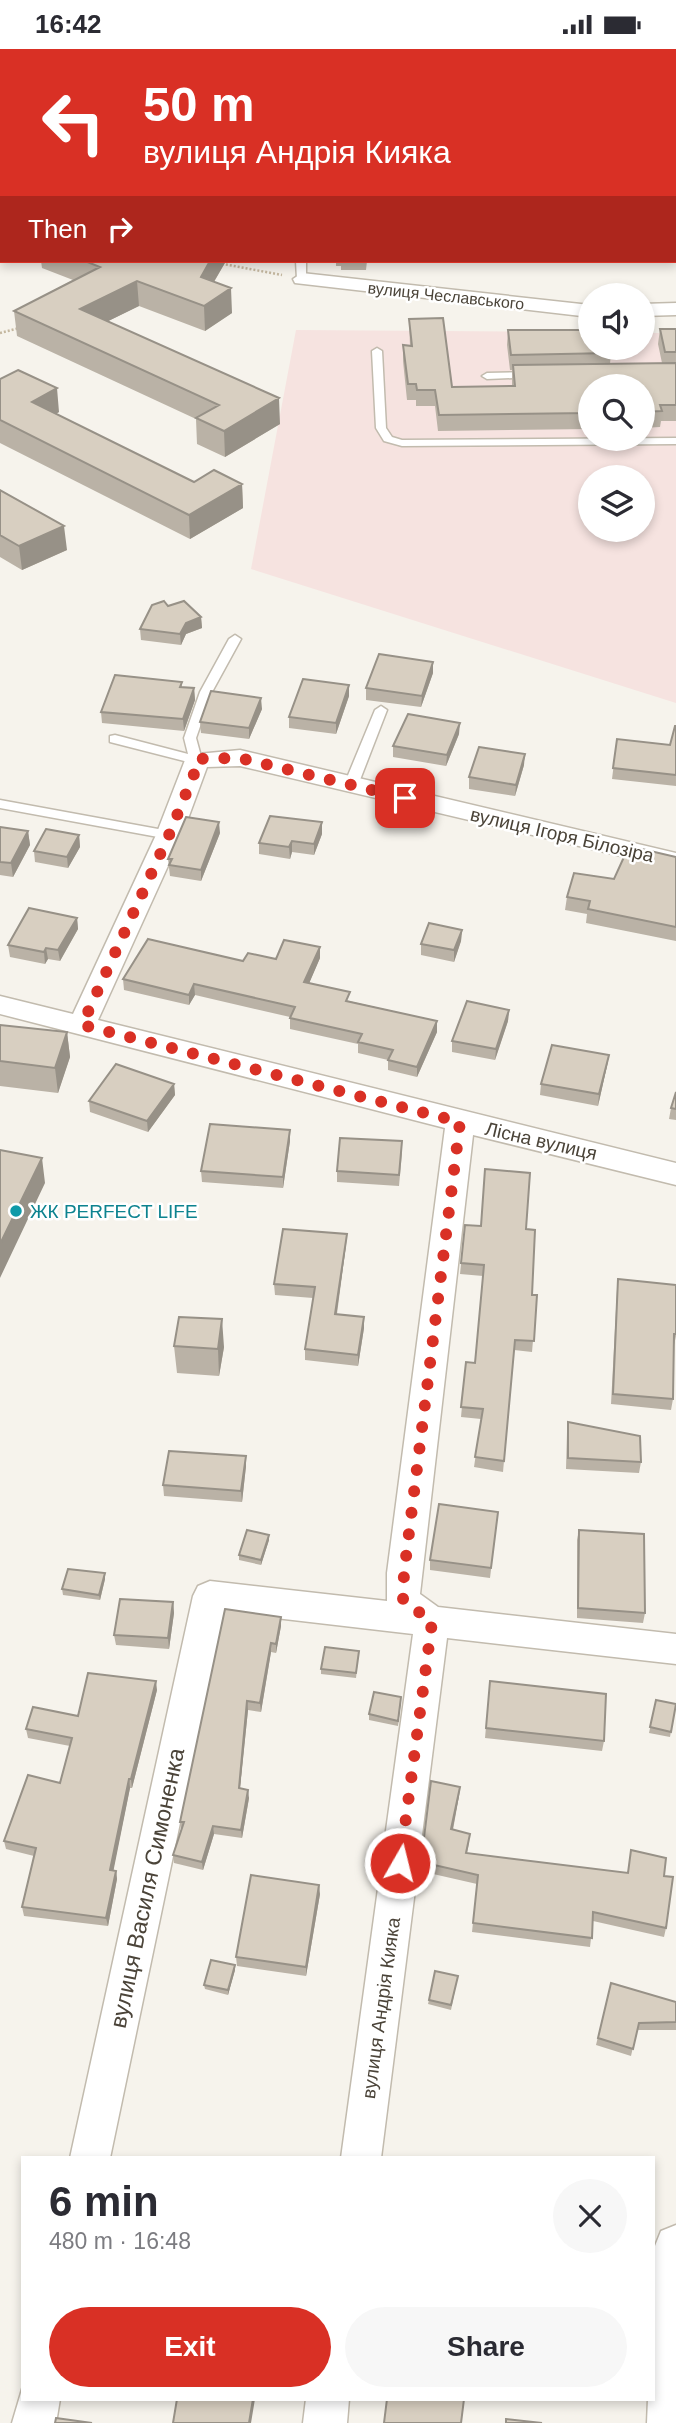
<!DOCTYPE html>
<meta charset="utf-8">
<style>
:root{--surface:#fff;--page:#f7f7f7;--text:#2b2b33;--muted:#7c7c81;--accent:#d93025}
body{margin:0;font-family:Helvetica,sans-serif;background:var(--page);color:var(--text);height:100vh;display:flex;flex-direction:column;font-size:26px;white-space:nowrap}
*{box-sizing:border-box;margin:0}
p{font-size:23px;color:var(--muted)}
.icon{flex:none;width:38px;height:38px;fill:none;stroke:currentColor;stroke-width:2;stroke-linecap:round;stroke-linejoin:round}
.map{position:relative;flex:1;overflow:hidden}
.drawer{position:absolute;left:21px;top:2107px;width:634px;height:245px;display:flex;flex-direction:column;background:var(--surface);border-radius:0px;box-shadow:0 4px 10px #0003}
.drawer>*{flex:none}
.top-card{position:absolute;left:0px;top:0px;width:677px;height:214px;box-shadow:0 4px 10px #0003;background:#d93025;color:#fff;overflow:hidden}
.controls{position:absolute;left:578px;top:234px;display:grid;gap:14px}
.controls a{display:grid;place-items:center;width:77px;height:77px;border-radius:50%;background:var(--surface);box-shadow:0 4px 10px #0003;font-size:35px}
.pin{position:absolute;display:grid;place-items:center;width:60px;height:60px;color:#fff;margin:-30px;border-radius:14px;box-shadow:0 4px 10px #0006}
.me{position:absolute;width:77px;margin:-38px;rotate:8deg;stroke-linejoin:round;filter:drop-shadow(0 0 5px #0008)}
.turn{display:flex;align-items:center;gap:24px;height:147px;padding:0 28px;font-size:32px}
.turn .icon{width:91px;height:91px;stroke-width:2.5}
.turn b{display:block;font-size:49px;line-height:60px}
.then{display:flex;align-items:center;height:66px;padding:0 28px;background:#0003;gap:14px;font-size:26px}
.round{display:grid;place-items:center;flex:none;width:74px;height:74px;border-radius:37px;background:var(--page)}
.headline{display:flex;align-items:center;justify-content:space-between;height:119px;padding:0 28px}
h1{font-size:42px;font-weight:600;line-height:52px}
.action{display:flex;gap:14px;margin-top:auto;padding:14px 28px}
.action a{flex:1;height:80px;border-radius:42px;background:var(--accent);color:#fff;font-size:28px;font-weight:600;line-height:80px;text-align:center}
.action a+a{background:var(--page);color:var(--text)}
.status{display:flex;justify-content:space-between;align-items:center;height:49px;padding:0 35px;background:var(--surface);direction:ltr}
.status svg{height:19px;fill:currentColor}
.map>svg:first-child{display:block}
.residential{fill:#eae5da}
.medical{fill:#f6e3e0;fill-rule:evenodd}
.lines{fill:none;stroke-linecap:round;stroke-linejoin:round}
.lane-casing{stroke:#c2bbae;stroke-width:3}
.street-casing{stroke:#c2bbae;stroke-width:3}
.path{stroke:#c4b79f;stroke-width:2.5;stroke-dasharray:2 2;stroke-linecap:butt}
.lane{fill:#fff;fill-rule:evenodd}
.street{fill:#fff;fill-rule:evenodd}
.wall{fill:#bab2a6}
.shaded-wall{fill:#979187}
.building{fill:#d8cfc1;stroke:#979187;stroke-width:2}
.route{stroke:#d93025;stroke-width:12;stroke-dasharray:0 21.6}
.culture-dot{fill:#0f9aa8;stroke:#fff;stroke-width:2.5}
.labels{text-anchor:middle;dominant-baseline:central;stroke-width:5;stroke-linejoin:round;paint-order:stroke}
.far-street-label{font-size:16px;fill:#4b4439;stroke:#fff}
.street-label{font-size:19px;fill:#4b4439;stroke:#fff}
.culture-label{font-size:19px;fill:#0d838f;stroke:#fff;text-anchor:start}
.near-street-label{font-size:23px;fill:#4b4439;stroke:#fff}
</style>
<div class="status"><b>16:42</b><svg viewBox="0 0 49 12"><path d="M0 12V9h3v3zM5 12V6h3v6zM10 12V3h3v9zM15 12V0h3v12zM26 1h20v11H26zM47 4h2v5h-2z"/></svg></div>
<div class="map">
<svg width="676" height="2374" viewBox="0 0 676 2374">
<rect width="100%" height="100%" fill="#f6f3ec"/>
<!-- residential -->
<path class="residential" d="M20 0H676V195V2Z"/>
<!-- medical -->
<path class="medical" d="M296 281 590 283V299H642V284H676V654L251 520ZM590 338H642V390H590ZM590 429H642V481H590Z"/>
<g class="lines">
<!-- lane casing -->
<g class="lane-casing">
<path id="lane" d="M296 212H306V232L297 230Z
M377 299 382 302 386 379 392 388 402 391 676 389V395L402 397 384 392 376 379 372 302Z
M534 323 538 324V328L487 330 482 327 487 324Z
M235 586 241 590 212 643 196 689 202 711 201 714 196 715 110 693V687L115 686 188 705 184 689 200 643 229 590Z
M381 657 387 661 358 736 356 739H346L344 736 375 661Z
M0 751 169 782 176 786 169 790 0 759Z"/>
</g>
<!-- street casing -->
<g class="street-casing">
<path id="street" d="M302 224 590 256V268L295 234 293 230Z
M676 254V266L642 267V255Z
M240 701 676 804V820L240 717 207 718 182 786 98 971 676 1114V1136L473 1086 420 1545 438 1558 676 1585V1615L447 1589 381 2109H341L413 1585 224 1563 110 2109H70L193 1547 198 1537 210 1532 387 1552V1524L445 1079 0 965V947L73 965 156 786 187 706Z
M676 2176V2374H647L648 2350H653L655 2197 661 2182Z
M23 2337V2350H60L56 2374H12Z
M306 2350H349L347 2374H303Z"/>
</g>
<!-- path -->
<path class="path" d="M218 214 282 226
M0 284 19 279"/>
<!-- lane -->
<use href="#lane" class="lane"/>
<!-- street -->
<use href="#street" class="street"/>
</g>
<!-- wall -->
<path class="wall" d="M41 212H226L214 233 232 264 205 282 139 257 108 272 280 375 225 408 197 395 196 370 17 287 14 262 73 231 42 219Z
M336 212H367L366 221H341V217H336Z
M409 270 452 338 512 337V321H510L507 296 508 281 611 304 610 315 662 314 658 295 660 280H676V372H661L660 378 642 379V338H590V380L438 382 435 357H416V351H407L403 312V296L410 297Z
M0 330 59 363 56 365 194 433 242 435 243 459 190 490 0 394Z
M0 441 67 501 22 521 0 508Z
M201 568 202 579 186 585 181 596 141 591 140 580Z
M433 613V624L421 658 366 651V639Z
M182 633V638L194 639 195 651 184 682 102 674 101 663Z
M349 636V647L336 685 289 679V668Z
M262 660 249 690 201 684 200 673Z
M676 677V737L612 730 617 690 670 696Z
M459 685 446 717 393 708V697Z
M524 716 515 747 469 740V728Z
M0 778 28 782 30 796 13 828 0 826Z
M220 784 201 832 170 827 168 810Z
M322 785 314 806 292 803 290 810 259 805V794Z
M79 786 80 798 68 819 35 813 34 802Z
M676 808V892L586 874 587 865 565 861 567 848Z
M77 869 78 880 60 912 48 910 45 915 10 908 8 896Z
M462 881 461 892 454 913 421 906V895Z
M320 898V909L309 934 349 952 437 972V983L417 1028 388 1021V1011L358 1004V995L290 980V968L195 946 189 956 124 941 123 930 243 912 276 910Z
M509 961 508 972 495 1011 452 1003V992Z
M0 976 67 983 70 1008 58 1044 0 1037Z
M609 1006 607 1017 598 1057 540 1046 541 1035Z
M174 1035 175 1046 148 1083 90 1063 89 1052Z
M676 1043V1071L669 1070 671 1059Z
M290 1092 283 1139 202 1133 201 1122Z
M402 1104 399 1137 337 1133V1122Z
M465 1176 526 1180 532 1246H537L532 1303 514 1301 503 1423 474 1418 481 1370 461 1368 466 1313 475 1314 483 1227 460 1225Z
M346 1196 337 1265 364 1279 358 1317 305 1311V1300L313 1249 275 1246 274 1235Z
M618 1230 676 1236V1287L674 1296 673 1350 671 1361 611 1355 617 1241Z
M174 1297 224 1298 219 1327 177 1324Z
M568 1373 641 1413 639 1424 566 1420 567 1383Z
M246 1407V1417L242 1453 164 1447 163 1436Z
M498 1463 490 1529 430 1521V1511Z
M579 1481 645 1564 643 1574 577 1569V1491Z
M269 1486V1491L261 1516 239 1511V1506Z
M105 1524V1530L100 1551 63 1546 62 1540Z
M173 1553 174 1564 169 1600 116 1596 114 1586Z
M225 1560 281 1577 276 1604 271 1603 261 1663 248 1661 240 1740 249 1749 242 1789 214 1785 203 1821 174 1814 173 1806 181 1781 180 1773Z
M359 1602 356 1629 321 1625V1620Z
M490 1632 604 1692 602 1702 485 1689Z
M157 1641 132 1739H130L113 1821 116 1822 117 1830 108 1877 24 1867 22 1858 34 1807 6 1800 4 1792 60 1734 70 1697 28 1689 26 1680 78 1667Z
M656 1651 676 1655 670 1688 649 1684Z
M401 1653 398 1677 369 1671V1665Z
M460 1738 459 1747 453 1781 469 1794 467 1804 627 1824 664 1827 666 1879 664 1888 593 1872 590 1898 472 1883 477 1835 420 1822 421 1813Z
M320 1845 306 1927 237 1917 236 1908Z
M235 1921 228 1946 205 1940 204 1936Z
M457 1931 451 1961 428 1955 429 1951Z
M611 1934 676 1953V1981H637L631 2007 596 1996Z"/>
<!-- shaded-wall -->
<path class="shaded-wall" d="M210 212H226L202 253 201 228Z
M137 232 139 257 82 285 80 260Z
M231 239 232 264 205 282 204 257Z
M57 339 59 363 34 376 32 353Z
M279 349 280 375 225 408 224 382Z
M242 435 243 459 190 490 189 466Z
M64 477 67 501 22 521 19 497Z
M201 568 202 579 186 585 181 596 180 585 186 574Z
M433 613V624L421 658 422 647Z
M349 636V647L336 685V674Z
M194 639 195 651 184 682 183 670Z
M261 649 262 660 249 690V679Z
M460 674 459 685 446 717 447 706Z
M525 705 524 716 515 747 516 736Z
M219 773 220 784 201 832V821Z
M322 773V785L314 806V795Z
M28 782 30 796 13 828 11 814Z
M79 786 80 798 68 819 67 808Z
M292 792V803L290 810 289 798Z
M77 869 78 880 60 912 58 901Z
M462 881 461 892 454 913V901Z
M320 898V909L305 944 304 933Z
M46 899 48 910 45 915 44 903Z
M194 935 195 946 189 956V946Z
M509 961 508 972 495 1011 496 1000Z
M437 972V983L417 1028V1018Z
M67 983 70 1008 58 1044 55 1019Z
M609 1006 607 1017 598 1057 599 1045Z
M174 1035 175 1046 148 1083 147 1072Z
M290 1081V1092L283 1139V1128Z
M42 1109 45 1134 0 1229V1195Z
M347 1185 346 1196 335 1276V1265Z
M364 1268V1279L358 1317V1306Z
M222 1270 224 1298 219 1327 218 1300Z
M246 1407V1417L242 1453 241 1442Z
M269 1486V1491L261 1516V1511Z
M105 1524V1530L100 1551 99 1546Z
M173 1553 174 1564 169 1600 168 1589Z
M281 1568V1577L276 1604V1595Z
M271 1594V1603L261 1663 260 1654Z
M156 1632 157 1641 132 1739 131 1730Z
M247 1652 248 1661 239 1748V1739Z
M129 1730 130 1739 112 1829 110 1821Z
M460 1738 459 1747 451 1789V1780Z
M248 1741 249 1749 242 1789 241 1781Z
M213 1777 214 1785 203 1821 202 1813Z
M116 1822 117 1830 108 1877 106 1869Z
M319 1836 320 1845 306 1927V1918Z
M235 1916V1921L228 1946V1941Z
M253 2350H255L251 2374H249Z"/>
<!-- building -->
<path class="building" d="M85 212H210L201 228 231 239 204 257 137 232 80 260 279 349 224 382 196 369 219 356 14 262 100 218Z
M443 269 452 338 515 337 513 316 676 314V356H660L662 362 642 363V338H590V364L439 366 435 341H417L416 335H408L403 296 412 297 409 270Z
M660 280H676V303H665Z
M508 281H590V299H610L611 304 511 306Z
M18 321 57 339 32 353 194 433 214 421 242 435 189 466 0 371V330Z
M0 441 64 477 19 497 0 486Z
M164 552 168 557 184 552 201 568 186 574 180 585 140 580 152 556Z
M379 605 433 613 422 647 366 639Z
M115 626 182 633 180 638 194 639 183 670 101 663Z
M303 630 349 636 336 674 289 668Z
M211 642 261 649 249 679 200 673Z
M408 665 460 674 447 706 393 697Z
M675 677H676V726L613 719 617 690 670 696Z
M479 698 525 705 516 736 469 728Z
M270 767 322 773 314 795 292 792 289 798 259 794Z
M186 768 219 773 201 821 169 816 172 810H168Z
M0 778 28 782 11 814 0 813Z
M46 780 79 786 67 808 34 802Z
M629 797 676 808V878L588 860 590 852 567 848 574 824 614 830Z
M29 859 77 869 58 901 46 899 44 903 8 896Z
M429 874 462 881 454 901 421 895Z
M148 890 243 912 248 904 276 910 284 891 320 898 304 933 350 943 346 952 437 972 417 1018 388 1011 393 1001 358 993 362 985 290 969 295 958 194 935 189 946 123 930Z
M467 952 509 961 496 1000 452 992Z
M0 976 67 983 55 1019 0 1012Z
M552 996 609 1006 599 1045 541 1035Z
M116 1015 174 1035 147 1072 89 1052Z
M676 1043V1060L671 1059Z
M210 1075 290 1081 283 1128 201 1122Z
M340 1089 402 1092 399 1126 337 1122Z
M0 1101 42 1109 0 1195Z
M485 1120 530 1124 526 1180 535 1181 532 1246H537L534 1292 515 1291 504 1412 475 1408 483 1360 461 1358 466 1313 475 1314 484 1216 461 1214 465 1176 481 1177Z
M283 1180 347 1185 335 1265 364 1268 358 1306 305 1300 315 1238 274 1235Z
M618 1230 676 1236V1285H674L673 1350 613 1345Z
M179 1268 222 1270 218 1300 174 1297Z
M568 1373 640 1387 641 1413 568 1409Z
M169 1402 246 1407 241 1442 163 1436Z
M439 1455 498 1463 491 1519 430 1511Z
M247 1481 269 1486 261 1511 239 1506Z
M579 1481 644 1485 645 1564 578 1559Z
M68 1520 105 1524 99 1546 62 1540Z
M120 1550 173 1553 168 1589 114 1586Z
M225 1560 281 1568 276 1595 271 1594 260 1654 247 1652 239 1739 248 1741 241 1781 213 1777 202 1813 173 1806 184 1773H180Z
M325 1598 359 1602 356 1624 321 1620Z
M88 1624 156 1632 131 1730H129L110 1821 116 1822 106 1869 22 1858 36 1799 4 1792 28 1726 60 1734 72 1689 26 1680 33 1658 78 1667Z
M490 1632 606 1645 604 1692 486 1679Z
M374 1643 401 1648 398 1672 369 1665Z
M656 1651 676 1655 671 1683 650 1678Z
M431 1732 460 1738 451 1780 470 1785 466 1804 628 1824 631 1801 666 1809 664 1827 673 1828 666 1879 593 1863 592 1889 473 1874 478 1826 421 1813Z
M251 1826 319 1836 306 1918 236 1908Z
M211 1911 235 1916 228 1941 204 1936Z
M435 1922 458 1927 451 1956 429 1951Z
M611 1934 676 1953V1973L639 1974 633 2000 598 1989Z
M177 2350H253L249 2374H173Z
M387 2350H464L461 2374H384Z
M56 2369 92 2374H55Z
M506 2370 542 2374H506Z"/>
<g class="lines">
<!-- route -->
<path class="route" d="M400 1814 432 1573 403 1551 404 1524 460 1073 82 976 169 786 194 725 197 710 240 709 405 749"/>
</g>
<!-- markers -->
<circle class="culture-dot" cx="16" cy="1162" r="7"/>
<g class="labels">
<!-- far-street labels -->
<g class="far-street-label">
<text transform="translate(446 247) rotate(6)">вулиця Чеславського</text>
</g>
<!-- street labels -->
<g class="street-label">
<text transform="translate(562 786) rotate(13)">вулиця Ігоря Білозіра</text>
<text transform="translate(541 1092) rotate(13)">Лісна вулиця</text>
<text transform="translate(381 1959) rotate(-82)">вулиця Андрія Кияка</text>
</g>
<!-- culture labels -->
<g class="culture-label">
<text x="30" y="1162">ЖК PERFECT LIFE</text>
</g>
<!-- near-street labels -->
<g class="near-street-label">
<text transform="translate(147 1839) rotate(-78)">вулиця Василя Симоненка</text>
</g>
</g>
</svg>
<div class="controls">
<a><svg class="icon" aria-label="sound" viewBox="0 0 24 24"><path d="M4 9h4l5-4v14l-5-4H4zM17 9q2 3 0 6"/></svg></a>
<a><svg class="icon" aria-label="search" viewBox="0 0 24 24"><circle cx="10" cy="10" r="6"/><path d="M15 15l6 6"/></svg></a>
<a><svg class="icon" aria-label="layers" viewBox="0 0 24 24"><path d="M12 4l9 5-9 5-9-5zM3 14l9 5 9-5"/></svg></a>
</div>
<div class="pin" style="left:405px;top:749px;background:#d93025"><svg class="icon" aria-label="arrive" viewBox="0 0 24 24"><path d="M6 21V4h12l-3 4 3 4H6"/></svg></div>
<svg class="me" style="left:400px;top:1814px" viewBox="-20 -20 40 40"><circle r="17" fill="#d93025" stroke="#fff" stroke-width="3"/><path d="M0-11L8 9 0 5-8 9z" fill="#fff"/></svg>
<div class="top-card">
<div class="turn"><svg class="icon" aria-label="left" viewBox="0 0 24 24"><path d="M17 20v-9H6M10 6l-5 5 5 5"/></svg><div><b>50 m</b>вулиця Андрія Кияка</div></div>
<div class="then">Then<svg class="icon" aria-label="right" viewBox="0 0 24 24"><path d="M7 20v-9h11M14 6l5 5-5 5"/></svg></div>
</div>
<section class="drawer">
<div class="headline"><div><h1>6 min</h1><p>480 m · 16:48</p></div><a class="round"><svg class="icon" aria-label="close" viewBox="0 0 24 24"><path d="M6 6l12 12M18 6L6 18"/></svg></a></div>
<div class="action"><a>Exit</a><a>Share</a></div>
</section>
</div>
